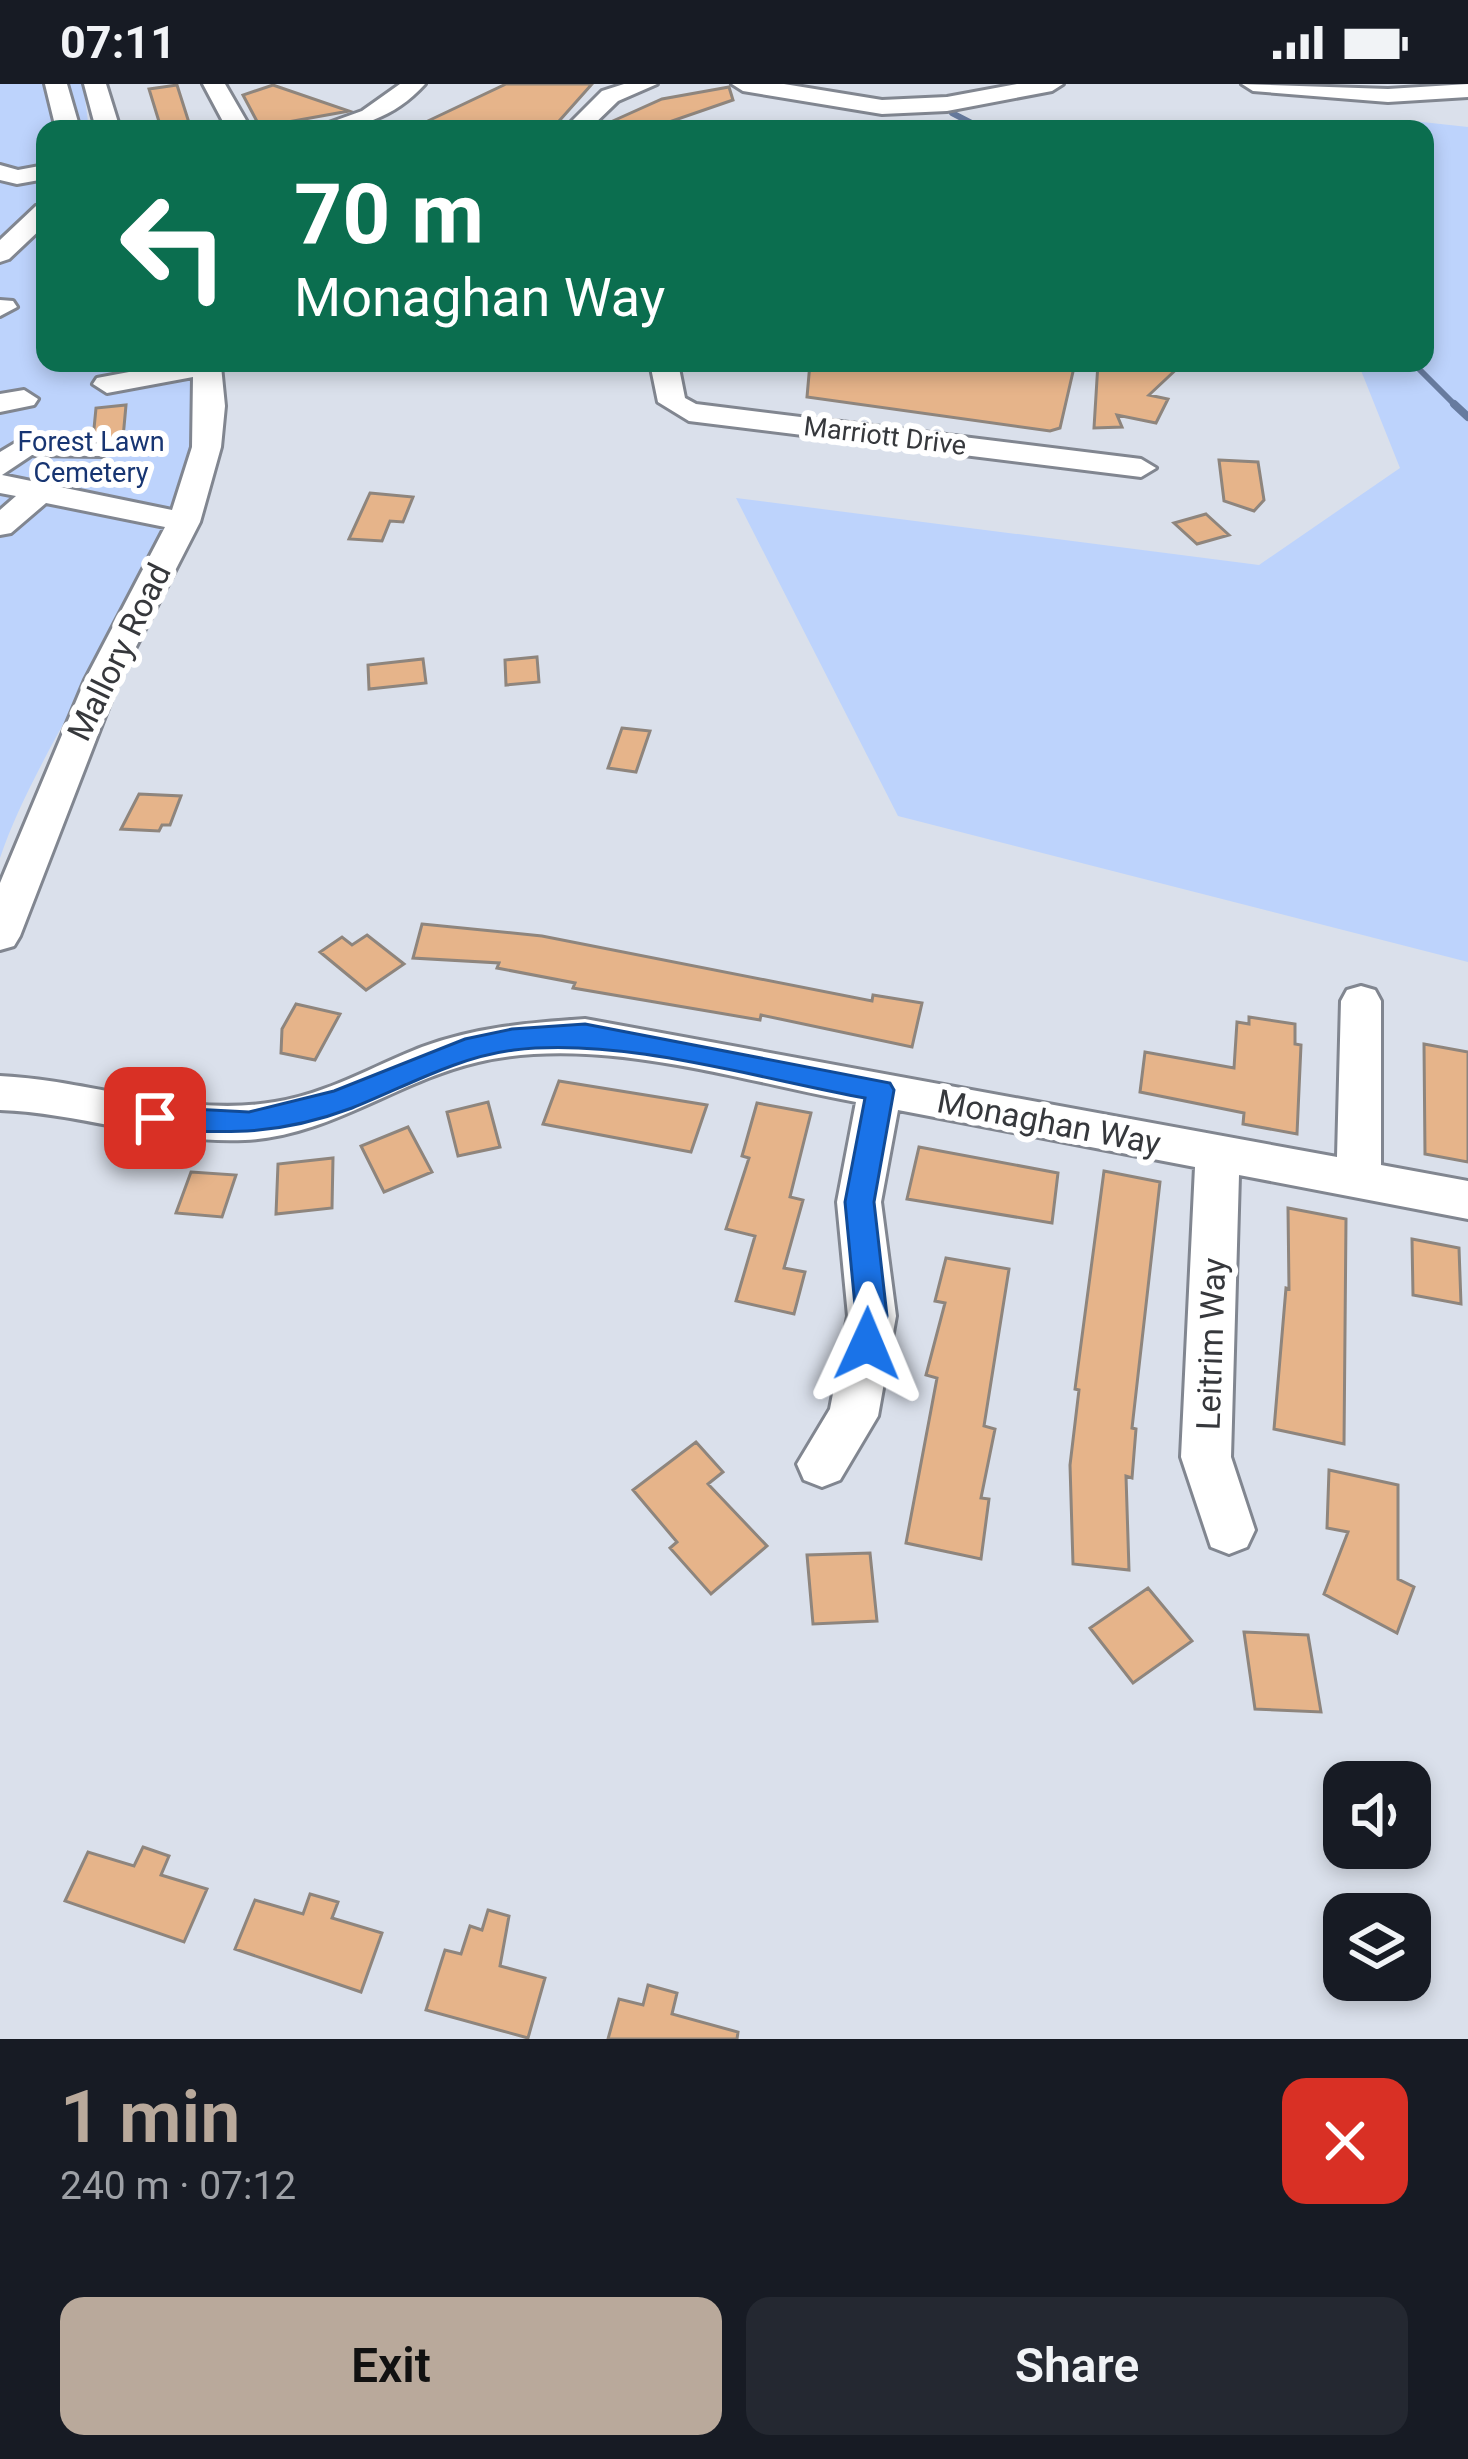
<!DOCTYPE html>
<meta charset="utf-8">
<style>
:root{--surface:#171b24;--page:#242831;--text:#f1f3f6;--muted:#9ea1a6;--accent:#b9a99b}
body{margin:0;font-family:Roboto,sans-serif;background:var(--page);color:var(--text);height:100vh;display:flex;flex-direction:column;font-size:45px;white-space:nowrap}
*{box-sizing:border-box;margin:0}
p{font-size:39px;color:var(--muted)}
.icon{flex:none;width:66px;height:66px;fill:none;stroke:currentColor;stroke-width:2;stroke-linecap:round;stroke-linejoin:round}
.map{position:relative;height:1955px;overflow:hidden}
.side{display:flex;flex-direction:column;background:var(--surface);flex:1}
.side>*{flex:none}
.banner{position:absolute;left:36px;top:36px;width:1398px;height:252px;border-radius:24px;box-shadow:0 6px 18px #0003;background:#0b6e4f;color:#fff;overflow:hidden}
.tools{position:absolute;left:1323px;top:1677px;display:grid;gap:24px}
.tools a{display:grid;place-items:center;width:108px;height:108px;border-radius:24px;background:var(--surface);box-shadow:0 6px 18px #0003;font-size:60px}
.pin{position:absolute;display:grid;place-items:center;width:102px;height:102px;color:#fff;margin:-51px;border-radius:24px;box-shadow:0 6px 18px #0006}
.me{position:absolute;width:132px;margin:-66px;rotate:1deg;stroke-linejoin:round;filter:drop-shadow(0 0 9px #0008)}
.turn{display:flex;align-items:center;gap:42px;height:252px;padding:0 60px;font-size:54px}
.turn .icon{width:156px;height:156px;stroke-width:2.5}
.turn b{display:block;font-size:84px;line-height:102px}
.round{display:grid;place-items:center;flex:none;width:126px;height:126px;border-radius:24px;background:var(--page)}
.overview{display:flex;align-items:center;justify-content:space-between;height:204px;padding:0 60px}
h1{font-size:72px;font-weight:600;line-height:90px;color:var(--accent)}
.button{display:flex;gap:24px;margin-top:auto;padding:24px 60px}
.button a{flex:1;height:138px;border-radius:24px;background:var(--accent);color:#111;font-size:48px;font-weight:600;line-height:138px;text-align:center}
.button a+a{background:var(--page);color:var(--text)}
.status{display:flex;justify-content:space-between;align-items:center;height:84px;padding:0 60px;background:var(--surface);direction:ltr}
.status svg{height:33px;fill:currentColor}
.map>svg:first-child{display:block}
.green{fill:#bdd3fc}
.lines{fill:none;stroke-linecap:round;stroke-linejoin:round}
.stream-far1{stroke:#677b9f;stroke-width:6}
.stream{stroke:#677b9f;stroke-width:8}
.building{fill:#e6b48a;stroke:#8e857d;stroke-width:3}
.minor-casing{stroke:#818690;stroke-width:6}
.minor{fill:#fff;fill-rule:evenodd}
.route{fill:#1a73e8;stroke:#114b97;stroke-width:3}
.labels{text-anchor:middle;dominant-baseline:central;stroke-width:12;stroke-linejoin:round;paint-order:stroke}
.far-street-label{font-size:27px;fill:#36383c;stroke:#fff}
.far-park-label{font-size:27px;fill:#173572;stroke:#fff}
.street-label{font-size:33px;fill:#36383c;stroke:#fff}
</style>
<div class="status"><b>07:11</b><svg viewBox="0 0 49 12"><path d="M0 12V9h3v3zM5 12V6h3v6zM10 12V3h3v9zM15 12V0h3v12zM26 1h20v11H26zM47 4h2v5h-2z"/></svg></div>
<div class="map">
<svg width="1468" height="1955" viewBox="0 0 1468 1955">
<rect width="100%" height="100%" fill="#dae0eb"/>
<!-- green -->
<path class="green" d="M0 0H83L89 45H45V279H193C217 436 50 625 0 774Z
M1413 37 1468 43V878L898 732 736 414 1259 481 1400 384 1358 279H1425V45H1409Z"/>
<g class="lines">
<!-- stream-far1 -->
<path class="stream-far1" d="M952 29 983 45
M1413 279 1457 323"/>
<!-- stream -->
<path class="stream" d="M1454 320 1468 333"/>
</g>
<!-- building -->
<path class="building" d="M506 0H592L552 45H411Z
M177 1 191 45 161 44 149 5Z
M273 1 349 27 260 43 243 11Z
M729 3 733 16 649 45H595L662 15Z
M810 279H1075L1060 344 1050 347 807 313Z
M1098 279H1183L1149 311 1168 315 1156 339 1117 331 1122 343 1094 344Z
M126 321 123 354 93 355 96 324Z
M1219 376 1258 378 1264 416 1254 427 1224 417Z
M370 409 413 413 403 438 390 437 382 457 349 455Z
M1206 430 1229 451 1197 460 1174 439Z
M537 573 539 598 506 601 505 576Z
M423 575 426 599 369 605 368 581Z
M622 644 650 647 636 688 608 684Z
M139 710 181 712 170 741H162L159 747 121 745Z
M422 840 542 852 872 917 873 911 922 919 912 963 761 931 760 936 573 904 575 899 497 884 499 879 413 874Z
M367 851 404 880 366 906 320 868 342 853 352 861Z
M296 920 340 930 315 976 281 969 282 945Z
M1249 933 1295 940V960L1301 961 1297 1050 1243 1040 1244 1029 1140 1008 1145 968 1234 984 1237 938 1249 940Z
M1424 960 1468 968V1078L1425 1070Z
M559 997 707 1021 691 1068 543 1040Z
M488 1018 500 1063 458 1072 447 1028Z
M757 1019 811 1029 790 1113 803 1116 784 1184 805 1188 794 1230 736 1217 755 1152 726 1145 749 1074 742 1072Z
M408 1043 432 1088 384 1108 361 1062Z
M919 1063 1058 1089 1052 1139 907 1115Z
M333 1074 332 1124 276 1130 278 1080Z
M1104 1087 1160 1098 1132 1344 1136 1345 1132 1394 1126 1392 1129 1486 1073 1480 1070 1381 1079 1306 1075 1305Z
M191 1088 236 1091 222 1133 176 1129Z
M1288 1124 1346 1135 1344 1360 1274 1345 1286 1204 1289 1205Z
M1412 1155 1459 1164 1461 1220 1413 1211Z
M946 1174 1009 1185 984 1342 995 1345 981 1414 989 1415 981 1475 906 1459 937 1294 926 1291 945 1219 935 1217Z
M696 1358 723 1388 708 1400 767 1462 711 1510 670 1464 677 1458 633 1406Z
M1329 1386 1398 1401V1495L1414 1503 1397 1549 1324 1510 1348 1448 1327 1444Z
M870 1469 877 1537 813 1540 807 1471Z
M1148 1504 1192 1557 1133 1599 1090 1544Z
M1244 1548 1308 1551 1321 1628 1255 1625Z
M143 1763 169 1772 161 1791 207 1805 184 1858 65 1817 88 1768 134 1782Z
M310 1810 338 1818 332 1834 382 1849 361 1908 235 1865 255 1816 303 1830Z
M488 1826 509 1832 500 1882 545 1894 528 1954 426 1926 445 1866 461 1870 470 1842 482 1846Z
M648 1901 677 1909 672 1930 738 1948 737 1955H608L619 1915 643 1921Z"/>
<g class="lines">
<!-- minor casing -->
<g class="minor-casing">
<path id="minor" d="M45 0H67L80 45H56Z
M84 0H106L120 45H96Z
M203 0H225L251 45H227Z
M400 0H425C393 35 358 45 312 45L362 27Z
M624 0H657L618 17 589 45H564L602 7Z
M732 0H784L882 16 947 13 1017 0H1063L1052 7 947 27 882 30 743 7Z
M1242 0 1388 5 1468 0V13L1388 18 1253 7Z
M0 81 18 86 45 81V95L17 100 0 96Z
M45 120V141L9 175 0 178V156L36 122Z
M0 216 13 217 17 223 0 232Z
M177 279 221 282 225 322 221 363 200 438 119 596 20 852 14 862 0 866V799L5 787 85 596 165 443 46 419 11 449 0 451V426L16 412 0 409V368L25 353 103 360 107 366 103 372 32 371 2 391 172 426 192 363 193 293 107 309 93 300 97 294Z
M650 279H678L685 314 696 320 1141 375 1156 384 1141 393 689 337 658 318Z
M24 306 38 315 34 321 0 328V310Z
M1361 902 1375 906 1381 917V1081L1468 1097V1135L1239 1091 1231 1373 1255 1446 1247 1463 1229 1470 1211 1463 1181 1373 1195 1083 898 1026 881 1118 896 1232 878 1332 840 1396 822 1403 804 1396 797 1380 830 1325 848 1232 837 1118 856 1018C737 996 598 950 478 978 397 997 330 1052 245 1056 162 1060 82 1029 0 1026V992C91 996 183 1034 275 1018 327 1010 373 982 422 963 476 943 528 939 585 935L1337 1073 1341 917 1347 906Z"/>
</g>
<!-- minor -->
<use href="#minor" class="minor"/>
</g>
<!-- route -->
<path class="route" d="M585 940 890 999 894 1006 874 1118 887 1232 878 1270 867 1274 856 1270 852 1260 856 1232 845 1118 865 1014C756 994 623 953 514 966 457 973 405 1003 352 1024 280 1051 229 1050 155 1045L145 1042 141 1034 145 1026 155 1023 249 1028 334 1007 465 955 512 945Z"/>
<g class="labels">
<!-- far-street labels -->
<g class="far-street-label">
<text transform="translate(885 352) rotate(7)">Marriott Drive</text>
</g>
<!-- far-park labels -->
<g class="far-park-label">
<text x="91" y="358">Forest Lawn<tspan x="91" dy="31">Cemetery</tspan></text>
</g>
<!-- street labels -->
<g class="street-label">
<text transform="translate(119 568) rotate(-64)">Mallory Road</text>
<text transform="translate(1049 1038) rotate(11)">Monaghan Way</text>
<text transform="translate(1211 1260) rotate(-88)">Leitrim Way</text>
</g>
</g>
</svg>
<div class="tools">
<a><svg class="icon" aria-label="sound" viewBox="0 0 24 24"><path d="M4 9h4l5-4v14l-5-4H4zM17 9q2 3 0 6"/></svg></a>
<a><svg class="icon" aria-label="layers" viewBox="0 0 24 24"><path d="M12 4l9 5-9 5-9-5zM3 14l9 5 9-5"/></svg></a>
</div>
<div class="pin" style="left:155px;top:1034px;background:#d93025"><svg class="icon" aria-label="arrive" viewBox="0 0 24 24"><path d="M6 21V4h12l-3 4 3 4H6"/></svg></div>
<svg class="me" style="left:867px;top:1260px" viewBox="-20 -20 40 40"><path d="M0-17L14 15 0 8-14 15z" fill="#1a73e8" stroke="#fff" stroke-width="4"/></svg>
<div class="banner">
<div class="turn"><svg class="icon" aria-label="left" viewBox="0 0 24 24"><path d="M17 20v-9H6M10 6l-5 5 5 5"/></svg><div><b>70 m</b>Monaghan Way</div></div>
</div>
</div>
<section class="side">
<div class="overview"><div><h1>1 min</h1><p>240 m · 07:12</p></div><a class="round" style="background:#d93025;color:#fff"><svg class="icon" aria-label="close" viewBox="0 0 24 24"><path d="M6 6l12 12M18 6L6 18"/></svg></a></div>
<div class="button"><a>Exit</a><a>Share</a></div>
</section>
